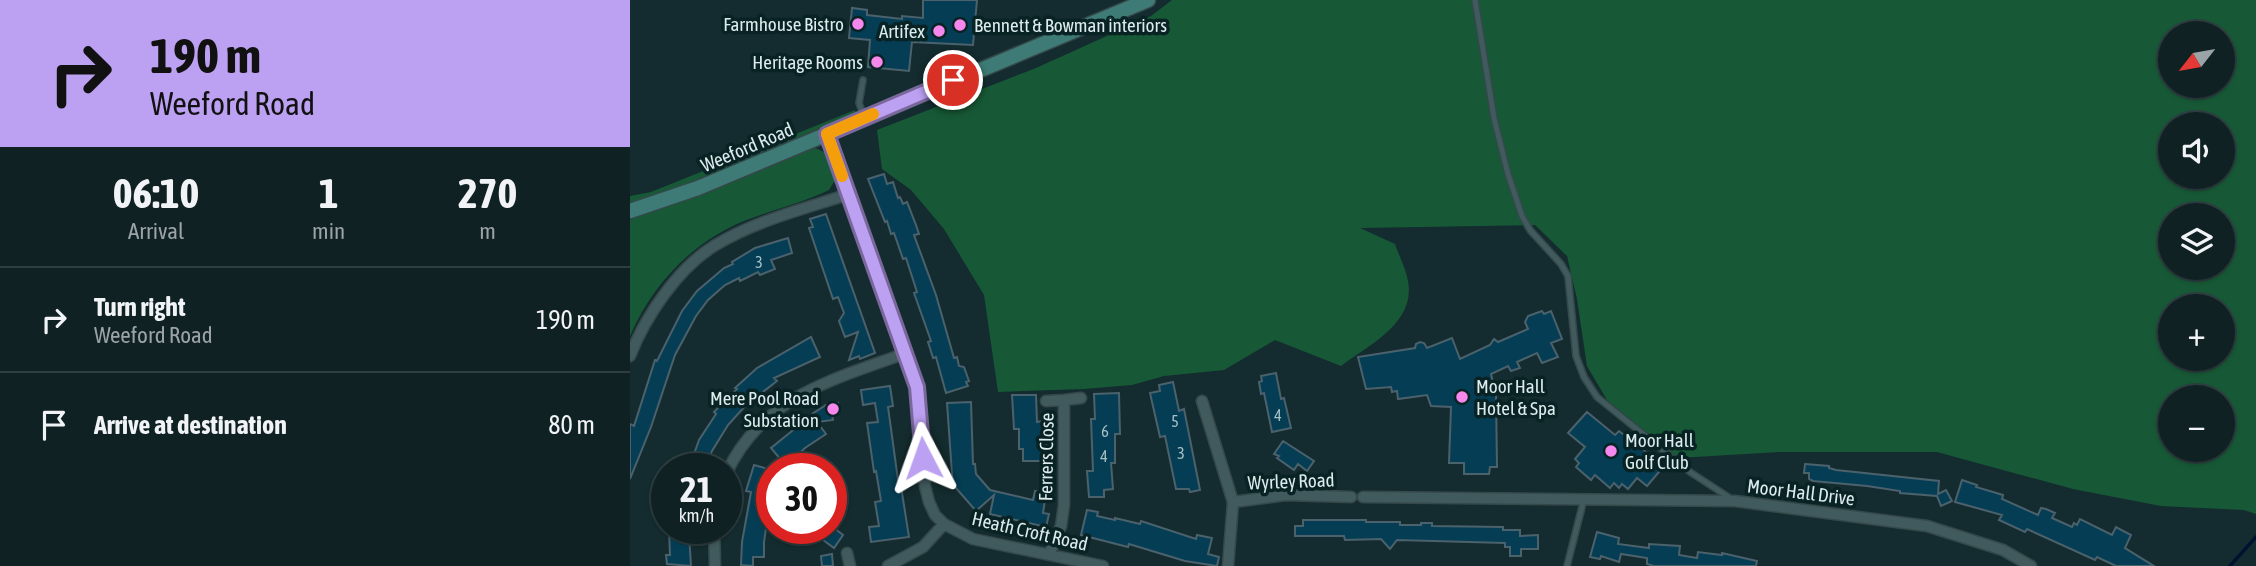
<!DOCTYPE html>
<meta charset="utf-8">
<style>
:root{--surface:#0f2123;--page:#18292b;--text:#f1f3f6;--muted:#9ba3a6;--line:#2f3e41}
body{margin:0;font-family:"Asap Condensed",sans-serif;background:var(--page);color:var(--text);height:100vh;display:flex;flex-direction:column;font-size:26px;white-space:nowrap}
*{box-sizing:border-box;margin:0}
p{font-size:23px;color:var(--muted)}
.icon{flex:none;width:38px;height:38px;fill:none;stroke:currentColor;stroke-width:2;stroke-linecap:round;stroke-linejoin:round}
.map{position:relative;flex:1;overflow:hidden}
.sheet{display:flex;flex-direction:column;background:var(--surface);width:630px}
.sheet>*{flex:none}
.top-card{background:#bca0f2;color:#111;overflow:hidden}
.needle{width:46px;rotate:239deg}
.controls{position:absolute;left:1528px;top:21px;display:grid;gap:14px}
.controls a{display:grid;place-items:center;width:77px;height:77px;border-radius:50%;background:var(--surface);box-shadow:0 2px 5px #0004,0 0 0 2px var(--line);font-size:35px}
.speed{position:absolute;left:21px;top:453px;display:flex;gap:14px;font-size:35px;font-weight:700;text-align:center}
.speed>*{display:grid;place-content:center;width:91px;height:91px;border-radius:50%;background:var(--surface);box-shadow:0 2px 5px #0004,0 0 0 2px var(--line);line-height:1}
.speed small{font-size:18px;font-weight:400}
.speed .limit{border:10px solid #d22;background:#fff;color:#111}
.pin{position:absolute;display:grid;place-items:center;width:60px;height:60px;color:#fff;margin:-30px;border:4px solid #fff;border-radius:50%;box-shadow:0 2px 7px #0007}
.me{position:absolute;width:77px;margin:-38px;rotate:356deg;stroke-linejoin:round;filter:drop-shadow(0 0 5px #0008)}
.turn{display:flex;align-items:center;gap:24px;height:147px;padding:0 35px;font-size:32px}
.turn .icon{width:91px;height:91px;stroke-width:2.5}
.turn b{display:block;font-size:49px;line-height:60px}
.eta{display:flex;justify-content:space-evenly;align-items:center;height:119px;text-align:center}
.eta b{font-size:42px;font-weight:700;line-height:49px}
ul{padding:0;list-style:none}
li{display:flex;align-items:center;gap:21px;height:105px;padding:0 35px;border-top:2px solid var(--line)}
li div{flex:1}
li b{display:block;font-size:26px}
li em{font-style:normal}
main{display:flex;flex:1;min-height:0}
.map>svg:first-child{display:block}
.green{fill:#175936;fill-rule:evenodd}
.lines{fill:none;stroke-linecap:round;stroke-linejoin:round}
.stream{stroke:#001230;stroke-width:3.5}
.building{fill:#053e54;stroke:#4b616c;stroke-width:2}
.lane-casing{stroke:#35484a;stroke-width:8}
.street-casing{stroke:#35484a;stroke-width:13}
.secondary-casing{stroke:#35484a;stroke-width:17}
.lane{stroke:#405a5d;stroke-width:5}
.street{stroke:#405a5d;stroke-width:10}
.secondary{stroke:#3e7b76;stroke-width:14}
.route-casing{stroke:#7a689d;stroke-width:18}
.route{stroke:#bca0f2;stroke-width:12}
.slow{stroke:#f59e0b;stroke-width:12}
.poi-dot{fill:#f688ed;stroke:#092325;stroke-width:2.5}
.labels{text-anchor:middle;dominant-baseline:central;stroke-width:7;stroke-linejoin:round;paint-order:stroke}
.number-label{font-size:16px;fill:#a6c0c6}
.poi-label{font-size:19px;fill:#dcebec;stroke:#092325;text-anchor:end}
.street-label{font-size:19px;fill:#dcebec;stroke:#092325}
</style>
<main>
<section class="sheet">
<div class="top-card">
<div class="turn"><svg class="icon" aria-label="right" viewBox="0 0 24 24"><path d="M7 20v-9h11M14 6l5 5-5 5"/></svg><div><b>190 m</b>Weeford Road</div></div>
</div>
<div class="eta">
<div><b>06:10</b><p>Arrival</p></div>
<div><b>1</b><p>min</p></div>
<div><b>270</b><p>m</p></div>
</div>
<ul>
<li><svg class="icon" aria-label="right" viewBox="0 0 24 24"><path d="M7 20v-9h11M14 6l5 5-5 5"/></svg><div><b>Turn right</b><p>Weeford Road</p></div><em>190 m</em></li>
<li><svg class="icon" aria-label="arrive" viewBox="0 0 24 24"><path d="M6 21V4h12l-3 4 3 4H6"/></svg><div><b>Arrive at destination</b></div><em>80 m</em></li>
</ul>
</section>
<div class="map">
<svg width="1626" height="566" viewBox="0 0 1626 566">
<rect width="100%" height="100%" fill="#142c2f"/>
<!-- green -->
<path class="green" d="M542 0H1626V514L1614 510 1531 506 1443 489 1307 452H1149L1048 458 977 400 957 366 947 299 937 256 905 225 730 228 765 244C769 256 776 269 778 281 786 323 739 345 711 366L645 340 594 370 534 376 502 385 454 389 368 392 354 295 314 229 281 190 252 169 247 130 406 68 521 16ZM1540 33H1592V86H1540ZM1540 124H1592V177H1540ZM1540 215H1592V268H1540ZM1540 306H1592V359H1540ZM1540 397H1592V450H1540Z
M225 110 226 113 35 193 0 204V196L21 192Z
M184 148C200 152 203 163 207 177L199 190C172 203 142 210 114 221 62 242 22 285 0 336V217L39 205Z"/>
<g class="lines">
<!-- stream -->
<path class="stream" d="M1600 566 1626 537"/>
</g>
<!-- building -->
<path class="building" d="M293 0H347L343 45 282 42 279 71 238 67 240 40 219 38 222 8 237 10V15L272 19V16L293 18Z
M254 174 257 184 263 182 268 198 270 197 273 204 277 202 286 225 289 234 284 235 306 295 324 358 327 357 329 366 334 367 339 381 336 382 338 386 316 393 306 357 303 358 298 342 301 341 284 293 287 292 276 258 273 259 264 233 261 234 257 221 255 222 238 179Z
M196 214 245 353 230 359 229 356 219 360 228 332 215 337 209 321 214 313 208 297 203 299 179 228 183 227 180 219Z
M158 238 162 253 141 260 145 269 130 275 128 272 110 281 109 278 95 285 78 300 66 316 45 355 21 427 0 479V424L4 426 25 360 27 361 52 311 67 291 94 268 103 264 102 262 125 248Z
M912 311 914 314 921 311 932 339 921 343 928 357 912 363 907 353 887 362 890 368 881 371 878 366 861 374 866 394 867 467H860L859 474H834V463H819L821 407 801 406 797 395 768 399 767 391 762 392 761 387 736 389 728 357 785 348 786 344 790 342 794 343 797 348 822 338 830 359 860 345 864 339 868 342 898 329 895 322 898 316Z
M181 337 190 357 144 378 147 381 116 405 98 425 82 451 75 469H52L58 455 63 457 69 440 86 414 84 412 107 389 105 388 127 368Z
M646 373 651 399 654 398 661 428 642 432 634 393 631 394 629 382 632 381 631 376Z
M543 382 549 411 554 409 570 490 560 492 559 489H546L535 436 530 437 520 393 530 391 529 385Z
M260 386 263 406 258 407 268 480H270L279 537 241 542 239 527 249 526 245 502 251 501 246 471 244 472 237 423 248 422 245 403 233 405 231 390Z
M489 393 490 434H485V463H481L483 489 474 490V497H459L457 471H463L461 419H465L464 394Z
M382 395H406L407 422 412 421V427H416L417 461H393V449H389V429H384Z
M341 402 343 464H345L346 474 360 490 403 500 405 491 416 493 413 513 419 514 416 527 360 514 364 495 346 511 326 488H323L317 403Z
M208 403 209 413 202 414 203 420 187 422 196 434 175 448 156 466 141 448 167 427 165 425 196 405Z
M957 412 985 435 989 431 1034 466 1017 486 1007 478 998 489 992 484 989 488 984 483 980 488 965 475 961 480 946 467 949 463 945 459 955 447 938 433Z
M653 441 684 461 677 471 668 464 664 470 647 458 649 456 644 454Z
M1175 464 1199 466V468L1206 470 1309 481 1308 494 1316 490 1322 501 1311 506 1307 496 1270 493V491L1237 486 1183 481 1179 479V473H1174Z
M124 465 142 470V485L135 507 139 508 134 542V557H123V566L111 565 112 542 121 492 116 491Z
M1332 480 1347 485 1346 487 1373 495 1372 499 1408 515 1411 508 1416 509 1425 513 1422 518 1442 527 1444 523 1447 525 1450 519 1482 535 1486 527 1501 535 1495 548 1524 566H1486L1467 557 1465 560 1397 529 1395 532 1369 520 1372 515 1325 502Z
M457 510 468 512 467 516 485 520V518L510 524 511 521 566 539 567 535 582 538 578 554 589 557 587 566 555 561 499 544 498 547 451 535Z
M673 520H736V522H770V525H791V523H802V526L873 527V530H890V536L908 535V549H891V556H880V547H875V543L767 540 760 549 751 539 715 540 714 536H665V526H673Z
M177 528H204L213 535 204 548Z
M39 530H49V535L59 534 61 566 37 564 36 555H40Z
M967 532 989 538 988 544 1019 548V544L1050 546 1049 555 1067 558 1068 552 1092 555V553L1127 561 1126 566H1024L1017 564V558L991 554 989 562 971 556 970 559 960 557Z
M202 554 203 566H192L191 556Z"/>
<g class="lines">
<!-- lane casing -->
<g class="lane-casing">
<path id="lane" d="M845 0 864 118 878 174 892 216 900 230 931 264 938 276 946 356 954 377 967 397 1060 472 1100 498
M233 80 229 103 234 117
M937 566 954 499"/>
</g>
<!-- street casing -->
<g class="street-casing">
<path id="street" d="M197 134 287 387 295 486 299 502 305 515 314 524 343 539 473 566
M0 356C15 317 48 268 84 246 124 221 174 209 219 194
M434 400 451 398
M416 401 434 400V505L431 526 420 553
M572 401 603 502 598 566
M96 474C132 396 203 380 276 353
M733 497 1105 501 1297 526 1373 550 1401 566
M603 502 656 495 721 497
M84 528 85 566
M217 553 220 566
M258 566 293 547 314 524"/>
</g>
<!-- secondary casing -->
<g class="secondary-casing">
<path id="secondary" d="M0 211 68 188 518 0"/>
</g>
<!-- lane -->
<use href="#lane" class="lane"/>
<!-- street -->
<use href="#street" class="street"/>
<!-- secondary -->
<use href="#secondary" class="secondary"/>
</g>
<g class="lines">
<!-- route casing -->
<g class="route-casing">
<path id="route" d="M293 458 287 387 197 134 323 80"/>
</g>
<!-- route -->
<use href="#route" class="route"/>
<!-- slow -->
<path class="slow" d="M212 176 197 134 243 114"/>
</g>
<!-- markers -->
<g class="poi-dot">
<circle cx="228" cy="24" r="7"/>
<circle cx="330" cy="25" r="7"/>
<circle cx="309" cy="31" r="7"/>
<circle cx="247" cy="62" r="7"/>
<circle cx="832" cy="397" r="7"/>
<circle cx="203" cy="409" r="7"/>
<circle cx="981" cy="451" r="7"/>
</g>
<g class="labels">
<!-- number labels -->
<g class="number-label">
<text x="129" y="262">3</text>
<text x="648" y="415">4</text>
<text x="545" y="421">5</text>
<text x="475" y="431">6</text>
<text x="551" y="453">3</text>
<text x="474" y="456">4</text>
</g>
<!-- poi labels -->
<g class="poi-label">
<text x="214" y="24">Farmhouse Bistro</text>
<text x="344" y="25" text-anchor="start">Bennett &amp; Bowman interiors</text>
<text x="295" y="31">Artifex</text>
<text x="233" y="62">Heritage Rooms</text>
<text x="846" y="386" text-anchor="start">Moor Hall<tspan x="846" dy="22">Hotel &amp; Spa</tspan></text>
<text x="189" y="398">Mere Pool Road<tspan x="189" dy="22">Substation</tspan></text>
<text x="995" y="440" text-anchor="start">Moor Hall<tspan x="995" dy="22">Golf Club</tspan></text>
</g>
<!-- street labels -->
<g class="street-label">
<text transform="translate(117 147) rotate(-23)">Weeford Road</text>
<text transform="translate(416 457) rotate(-89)">Ferrers Close</text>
<text transform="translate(661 481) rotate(-2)">Wyrley Road</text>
<text transform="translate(1171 492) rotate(7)">Moor Hall Drive</text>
<text transform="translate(400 531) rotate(13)">Heath Croft Road</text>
</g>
</g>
</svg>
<div class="controls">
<a><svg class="needle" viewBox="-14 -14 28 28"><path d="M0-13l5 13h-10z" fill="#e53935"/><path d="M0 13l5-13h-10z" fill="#9ba3a6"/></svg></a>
<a><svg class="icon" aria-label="sound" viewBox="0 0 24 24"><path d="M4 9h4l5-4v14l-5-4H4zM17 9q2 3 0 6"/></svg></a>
<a><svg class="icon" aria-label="layers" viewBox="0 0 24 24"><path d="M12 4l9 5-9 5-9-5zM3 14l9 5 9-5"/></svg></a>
<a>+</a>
<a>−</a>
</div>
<div class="speed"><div>21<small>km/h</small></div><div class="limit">30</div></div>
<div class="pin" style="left:323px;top:80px;background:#d93025"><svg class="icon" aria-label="arrive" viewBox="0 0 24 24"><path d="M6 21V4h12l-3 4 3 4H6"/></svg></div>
<svg class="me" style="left:293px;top:458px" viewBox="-20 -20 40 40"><path d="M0-17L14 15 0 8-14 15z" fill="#bca0f2" stroke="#fff" stroke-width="4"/></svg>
</div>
</main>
